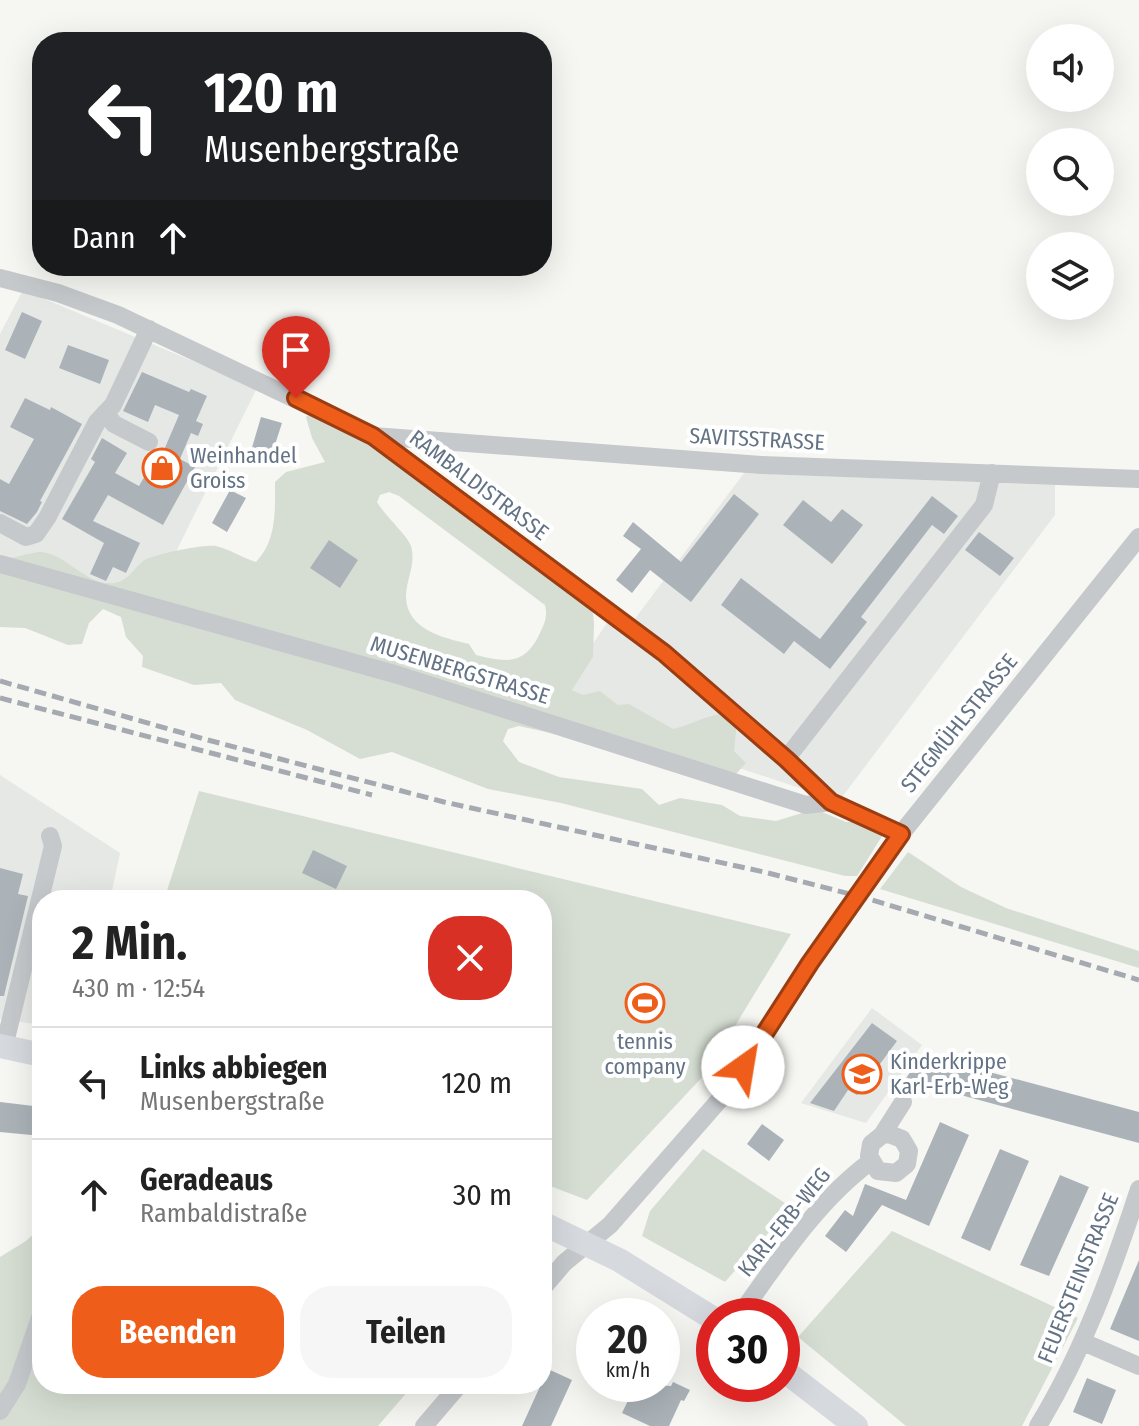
<!DOCTYPE html>
<html lang="de">
<meta charset="utf-8">
<style>
:root{--surface:#fff;--page:#f6f6f6;--text:#222;--muted:#767676;--line:#e0e0e0;--accent:#ee5e1a}
body{margin:0;font-family:"Fira Sans Condensed",sans-serif;background:var(--page);color:var(--text);height:100vh;display:flex;flex-direction:column;font-size:30px;white-space:nowrap}
*{box-sizing:border-box;margin:0}
p{font-size:26px;color:var(--muted)}
.icon{flex:none;width:44px;height:44px;fill:none;stroke:currentColor;stroke-width:2;stroke-linecap:round;stroke-linejoin:round}
.map{position:relative;flex:1;overflow:hidden}
.panel{position:absolute;left:32px;top:890px;width:520px;height:504px;display:flex;flex-direction:column;background:var(--surface);border-radius:32px;box-shadow:0 8px 32px #0002}
.panel>*{flex:none}
.banner{position:absolute;left:32px;top:32px;width:520px;height:244px;border-radius:32px;box-shadow:0 8px 32px #0002;background:#202124;color:#fff;overflow:hidden}
.controls{position:absolute;left:1026px;top:24px;display:grid;gap:16px}
.controls a{display:grid;place-items:center;width:88px;height:88px;border-radius:50%;background:var(--surface);box-shadow:0 8px 32px #0002;font-size:40px}
.speed{position:absolute;left:576px;top:1298px;display:flex;gap:16px;font-size:40px;font-weight:700;text-align:center}
.speed>*{display:grid;place-content:center;width:104px;height:104px;border-radius:50%;background:var(--surface);box-shadow:0 8px 32px #0002;line-height:1}
.speed small{font-size:20px;font-weight:400}
.speed .limit{border:12px solid #d22;background:#fff;color:#111}
.pin{position:absolute;display:grid;place-items:center;width:68px;height:68px;color:#fff;margin:-82px -34px;border-radius:50% 50% 50% 0;rotate:-45deg;box-shadow:0 0 8px #0007}
.pin .icon{rotate:45deg}
.me{position:absolute;width:88px;margin:-44px;rotate:32deg;stroke-linejoin:round;filter:drop-shadow(0 0 6px #0008)}
.turn{display:flex;align-items:center;gap:28px;height:168px;padding:0 40px;font-size:36px}
.turn .icon{width:104px;height:104px;stroke-width:2.5}
.turn b{display:block;font-size:56px;line-height:68px}
.then{display:flex;align-items:center;height:76px;padding:0 40px;background:#0003;gap:16px;font-size:30px}
.round{display:grid;place-items:center;flex:none;width:84px;height:84px;border-radius:32px;background:var(--page)}
.headline{display:flex;align-items:center;justify-content:space-between;height:136px;padding:0 40px}
h1{font-size:48px;font-weight:700;line-height:60px}
.button{display:flex;gap:16px;margin-top:auto;padding:16px 40px}
.button a{flex:1;height:92px;border-radius:32px;background:var(--accent);color:#fff;font-size:32px;font-weight:700;line-height:92px;text-align:center}
.button a+a{background:var(--page);color:var(--text)}
ul{padding:0;list-style:none}
li{display:flex;align-items:center;gap:24px;height:112px;padding:0 40px;border-top:2px solid var(--line)}
li div{flex:1}
li b{display:block;font-size:30px}
li em{font-style:normal}
.map>svg:first-child{display:block}
.built{fill:#e6e8e6}
.green{fill:#d6ded3;fill-rule:evenodd}
.building{fill:#abb3b9}
.lines{fill:none;stroke-linecap:round;stroke-linejoin:round}
.minor{stroke:#c5c9cc;stroke-width:18}
.major{stroke:#d6dadf;stroke-width:24}
.rail{stroke:#a5aab1;stroke-width:5;stroke-dasharray:12 6;stroke-linecap:butt}
.route-casing{stroke:#9b3d11;stroke-width:20}
.route{stroke:#ee5e1a;stroke-width:14}
.labels{text-anchor:middle;dominant-baseline:central;stroke-width:8;stroke-linejoin:round;paint-order:stroke}
.street-label{font-size:22px;fill:#637385;stroke:#fff}
.poi-label{font-size:22px;fill:#637385;stroke:#fff;text-anchor:start}
</style>
<div class="map">
<svg width="1139" height="1426" viewBox="0 0 1139 1426">
<rect width="100%" height="100%" fill="#f6f6f2"/>
<!-- built -->
<path class="built" d="M23 290 257 388 152 600 0 558V334Z
M744 473 1055 485V515L839 801 551 706 617 608 634 620Z
M0 775 120 853 110 900H42V1025L0 1019Z
M872 1008 922 1045 866 1123 801 1103Z"/>
<!-- green -->
<path class="green" d="M313 411 369 442 592 605 594 623 593 657 572 690 583 695 600 691 618 705 629 704 673 729C695 724 706 714 730 713L737 723 734 751 746 763 736 774 519 726 508 729 503 741 519 762 559 777 642 789 659 805 680 798 722 805 740 816 776 821 815 809 846 822 866 821 884 833 857 876H845L561 803 488 789 392 752 360 759 307 730 235 700 221 683 194 685 142 667 143 656 126 637 121 617 103 609 89 623 82 644 68 645 25 628 0 627V560C11 559 35 551 42 552 68 555 86 586 114 583 129 581 133 569 143 561 153 554 204 544 216 546 229 549 243 558 256 562 277 540 275 510 275 482L286 472 325 462 312 438 306 417ZM389 492 399 496 545 605C548 618 544 624 539 635 524 666 505 662 476 655L469 644C443 638 405 629 406 595 407 577 416 564 411 546 408 536 385 516 377 502L380 495Z
M199 791 791 934 707 1072 587 1200 542 1183V900H164Z
M908 852 961 887 1006 908 1139 951V968L880 889Z
M703 1149 791 1207 725 1282 642 1236 650 1211Z
M42 1226V1384H414L378 1426H0V1257L26 1241Z
M892 1231 1078 1318 1022 1426H906L798 1337Z"/>
<!-- building -->
<path class="building" d="M22 312 42 321 25 359 5 350Z
M68 345 109 360 100 384 59 368Z
M142 372 189 392 191 389 207 396 196 421 203 424 198 436 191 433 180 459 195 467 163 525 108 495 93 521 140 543 126 573 113 567 106 581 90 574 104 543 62 519 95 462 91 459 102 438 127 453 115 473 139 486 161 448 164 450 179 415 155 405 148 422 123 411Z
M25 398 50 410 51 407 82 424 40 501 42 502 37 512 27 524 0 511V479L9 484 34 439 10 427Z
M261 417 282 423 271 457 251 451Z
M230 490 246 498 227 532 212 523Z
M734 494 759 514 691 602 650 570 632 593 616 580 641 549 623 536 633 522 681 562Z
M932 496 958 516 944 534 932 525 861 617 867 622 830 669 794 641 784 654 721 605 741 578 820 639Z
M803 500 831 522 842 509 863 525 832 564 783 525Z
M979 532 1014 558 1000 576 965 550Z
M329 540 358 560 340 588 310 568Z
M313 850 347 866 336 889 302 873Z
M0 868 23 874 18 894 28 896 4 996H0Z
M872 1023 897 1041 857 1095 848 1090 834 1111 810 1103Z
M922 1054 1139 1112V1143L905 1080Z
M0 1102 42 1107V1136L0 1132Z
M940 1122 969 1135 929 1226 882 1205 846 1252 825 1236 845 1210 853 1216 865 1184 906 1200Z
M762 1124 784 1140 769 1161 747 1144Z
M1000 1149 1029 1161 990 1251 961 1238Z
M1060 1175 1089 1187 1049 1276 1020 1265Z
M1139 1260V1341L1110 1329Z
M548 1369 572 1380 551 1426H522Z
M1087 1378 1116 1390 1102 1424 1073 1412Z
M673 1382 690 1390 684 1401 681 1400 669 1426H650L622 1413 636 1384 671 1386Z"/>
<g class="lines">
<!-- minor -->
<path class="minor" d="M0 278 58 293 118 315 373 436 664 653 786 759 831 802
M105 413 114 424 149 442
M373 436 761 465 1139 479
M0 523 26 537 36 534 47 518 97 422 113 405 149 329
M0 564 398 675 806 805 831 802 901 834
M786 759 984 505 992 473
M4 1047 53 846 50 836
M882 1135 889 1134 902 1139 909 1151 907 1164 896 1173 878 1171 869 1156 871 1144 882 1135 903 1102
M542 1289 564 1263 610 1225 729 1089 810 963 901 834 1139 537
M739 1316C777 1263 817 1201 870 1162
M1083 1342 1139 1366
M0 1411 17 1384 42 1312
M424 1426 460 1384
M1038 1426C1083 1352 1112 1272 1139 1189"/>
<!-- major -->
<path class="major" d="M0 1046 42 1055
M542 1223 619 1260 714 1319
M782 1369 856 1426"/>
<!-- rail -->
<path class="rail" d="M0 681 204 739 444 802 764 872 862 897 1139 980
M0 698 372 795"/>
</g>
<g class="lines">
<!-- route casing -->
<g class="route-casing">
<path id="route" d="M296 398 373 436 664 653 786 759 831 802 901 834 810 963 743 1067"/>
</g>
<!-- route -->
<use href="#route" class="route"/>
</g>
<!-- icons -->
<defs>
<g id="shop-ring" transform="scale(2)"><circle r="9.5" fill="#fff" stroke="#ee5e1a" stroke-width="1.5"/><path d="M-5-2.5h2.3a2.7 3.5 0 0 1 5.4 0H5L5.5 6h-11ZM-1.5-2.5h3a1.5 2.3 0 0 0-3 0Z" fill="#ee5e1a"/></g>
<g id="stadium-ring" transform="scale(2)"><circle r="9.5" fill="#fff" stroke="#ee5e1a" stroke-width="1.5"/><path d="M0-5a6.5 5 0 1 0 0 10a6.5 5 0 1 0 0-10ZM-3.5-1.8h7v3.6h-7Z" fill="#ee5e1a"/></g>
<g id="school-ring" transform="scale(2)"><circle r="9.5" fill="#fff" stroke="#ee5e1a" stroke-width="1.5"/><path d="M0-5L7-2L0 1L-7-2ZM-4 1L0 2.5L4 1V4Q0 6-4 4Z" fill="#ee5e1a"/></g>
</defs>
<g fill-rule="evenodd">
<use href="#shop-ring" x="162" y="468"/>
<use href="#stadium-ring" x="645" y="1003"/>
<use href="#school-ring" x="862" y="1074"/>
</g>
<g class="labels">
<!-- street labels -->
<g class="street-label">
<text transform="translate(757 439) rotate(3)">SAVITSSTRASSE</text>
<text transform="translate(479 485) rotate(37)">RAMBALDISTRASSE</text>
<text transform="translate(460 670) rotate(17)">MUSENBERGSTRASSE</text>
<text transform="translate(959 723) rotate(-51)">STEGMÜHLSTRASSE</text>
<text transform="translate(784 1222) rotate(-51)">KARL-ERB-WEG</text>
<text transform="translate(1078 1278) rotate(-68)">FEUERSTEINSTRASSE</text>
</g>
<!-- poi labels -->
<g class="poi-label">
<text x="190" y="455">Weinhandel<tspan x="190" dy="25">Groiss</tspan></text>
<text x="645" y="1041" text-anchor="middle">tennis<tspan x="645" dy="25">company</tspan></text>
<text x="890" y="1061">Kinderkrippe<tspan x="890" dy="25">Karl-Erb-Weg</tspan></text>
</g>
</g>
</svg>
<div class="controls">
<a><svg class="icon" aria-label="sound" viewBox="0 0 24 24"><path d="M4 9h4l5-4v14l-5-4H4zM17 9q2 3 0 6"/></svg></a>
<a><svg class="icon" aria-label="search" viewBox="0 0 24 24"><circle cx="10" cy="10" r="6"/><path d="M15 15l6 6"/></svg></a>
<a><svg class="icon" aria-label="layers" viewBox="0 0 24 24"><path d="M12 4l9 5-9 5-9-5zM3 14l9 5 9-5"/></svg></a>
</div>
<div class="speed"><div>20<small>km/h</small></div><div class="limit">30</div></div>
<div class="pin" style="left:296px;top:398px;background:#d93025"><svg class="icon" aria-label="arrive" viewBox="0 0 24 24"><path d="M6 21V4h12l-3 4 3 4H6"/></svg></div>
<svg class="me" style="left:743px;top:1067px" viewBox="-20 -20 40 40"><circle r="19" fill="#fff"/><path d="M0-13L10 11 0 6-10 11z" fill="#ee5e1a"/></svg>
<div class="banner">
<div class="turn"><svg class="icon" aria-label="left" viewBox="0 0 24 24"><path d="M17 20v-9H6M10 6l-5 5 5 5"/></svg><div><b>120 m</b>Musenbergstraße</div></div>
<div class="then">Dann<svg class="icon" aria-label="ahead" viewBox="0 0 24 24"><path d="M12 20V5M6 11l6-6 6 6"/></svg></div>
</div>
<section class="panel">
<div class="headline"><div><h1>2 Min.</h1><p>430 m · 12:54</p></div><a class="round" style="background:#d93025;color:#fff"><svg class="icon" aria-label="close" viewBox="0 0 24 24"><path d="M6 6l12 12M18 6L6 18"/></svg></a></div>
<ul>
<li><svg class="icon" aria-label="left" viewBox="0 0 24 24"><path d="M17 20v-9H6M10 6l-5 5 5 5"/></svg><div><b>Links abbiegen</b><p>Musenbergstraße</p></div><em>120 m</em></li>
<li><svg class="icon" aria-label="ahead" viewBox="0 0 24 24"><path d="M12 20V5M6 11l6-6 6 6"/></svg><div><b>Geradeaus</b><p>Rambaldistraße</p></div><em>30 m</em></li>
</ul>
<div class="button"><a>Beenden</a><a>Teilen</a></div>
</section>
</div>
